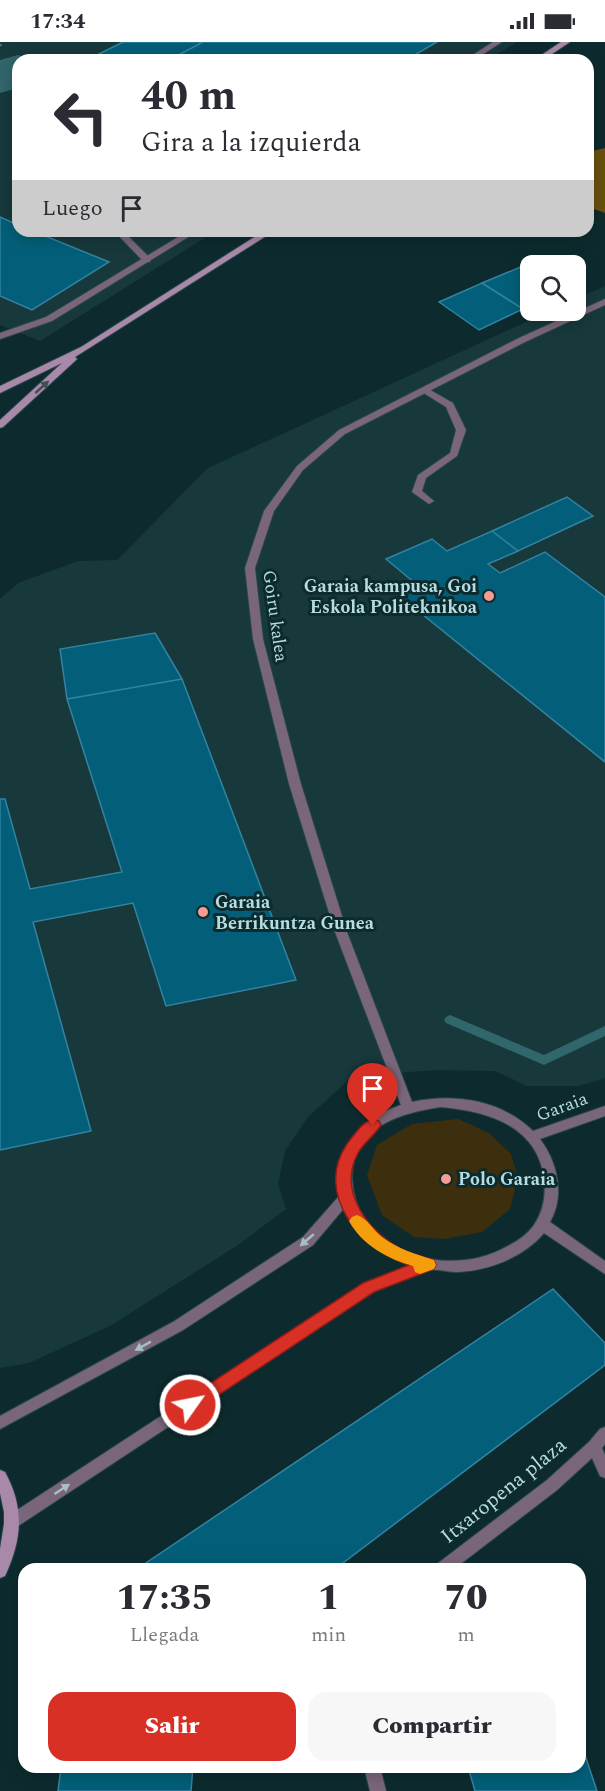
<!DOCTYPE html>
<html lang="es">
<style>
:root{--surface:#fff;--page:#f7f7f7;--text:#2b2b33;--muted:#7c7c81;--accent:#d93025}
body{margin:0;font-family:Spectral,serif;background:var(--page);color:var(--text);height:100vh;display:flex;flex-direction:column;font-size:22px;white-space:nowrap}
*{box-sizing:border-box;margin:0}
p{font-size:20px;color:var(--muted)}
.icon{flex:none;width:33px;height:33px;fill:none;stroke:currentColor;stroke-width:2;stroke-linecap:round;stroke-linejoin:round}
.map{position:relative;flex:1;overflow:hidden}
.sheet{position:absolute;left:18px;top:1521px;width:568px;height:210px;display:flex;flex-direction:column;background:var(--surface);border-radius:18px;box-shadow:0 3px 15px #0003}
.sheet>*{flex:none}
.guide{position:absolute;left:12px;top:12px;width:582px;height:183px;border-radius:18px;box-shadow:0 3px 15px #0003;background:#fff;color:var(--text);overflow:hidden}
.buttons{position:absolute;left:520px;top:213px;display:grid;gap:12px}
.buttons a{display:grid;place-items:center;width:66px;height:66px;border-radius:12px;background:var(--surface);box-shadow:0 3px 15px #0003;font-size:30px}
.pin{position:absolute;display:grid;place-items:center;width:51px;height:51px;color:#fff;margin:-62px -26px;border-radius:50% 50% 50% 0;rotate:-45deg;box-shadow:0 0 6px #0007}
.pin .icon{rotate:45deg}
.me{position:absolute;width:66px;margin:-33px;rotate:57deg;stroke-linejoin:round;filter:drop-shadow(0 0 4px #0008)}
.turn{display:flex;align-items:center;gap:21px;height:126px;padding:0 30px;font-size:27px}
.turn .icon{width:78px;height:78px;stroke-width:2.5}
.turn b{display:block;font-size:42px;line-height:51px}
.then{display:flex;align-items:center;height:57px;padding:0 30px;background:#0003;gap:12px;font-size:22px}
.eta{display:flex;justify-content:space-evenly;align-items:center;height:102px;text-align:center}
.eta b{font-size:36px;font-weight:800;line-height:42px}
.primary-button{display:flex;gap:12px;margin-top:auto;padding:12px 30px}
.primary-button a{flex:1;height:69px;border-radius:18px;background:var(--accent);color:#fff;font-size:24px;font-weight:800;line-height:69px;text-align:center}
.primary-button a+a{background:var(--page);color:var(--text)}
.status{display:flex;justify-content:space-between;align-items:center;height:42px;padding:0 30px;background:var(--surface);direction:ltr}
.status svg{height:16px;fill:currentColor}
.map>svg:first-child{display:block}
.built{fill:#17393c}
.green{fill:#3d2f0d}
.forest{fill:#6a500f}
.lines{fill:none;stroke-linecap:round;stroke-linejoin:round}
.stream{fill:#31666c;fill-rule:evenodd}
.river{fill:#31666c;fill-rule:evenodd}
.building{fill:#035f79;stroke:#3383a0;stroke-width:1.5}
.lane-casing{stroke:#28474b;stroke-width:2}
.street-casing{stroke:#28474b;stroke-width:2}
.secondary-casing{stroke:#28474b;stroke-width:2}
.path{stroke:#5c7f83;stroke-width:3;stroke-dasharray:2 2;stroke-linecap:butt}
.lane{fill:#7a667a;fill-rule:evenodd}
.street{fill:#7a667a;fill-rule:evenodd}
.secondary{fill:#a989aa;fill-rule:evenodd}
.oneway{fill:#444c59}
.oneway2{fill:#a6bfc8}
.route{fill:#d93025;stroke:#8d1f18;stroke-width:1.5}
.slow{fill:#f59e0b}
.poi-dot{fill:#f59c94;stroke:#0d2b2e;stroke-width:2}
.labels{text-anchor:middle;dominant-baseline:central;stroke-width:6;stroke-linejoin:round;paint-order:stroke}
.poi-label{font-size:18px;font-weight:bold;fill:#b4dde2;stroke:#0d2b2e;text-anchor:start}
.street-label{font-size:18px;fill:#b4dde2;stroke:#0d2b2e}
.near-street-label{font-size:21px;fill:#b4dde2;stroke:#0d2b2e}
</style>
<div class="status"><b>17:34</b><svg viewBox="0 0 49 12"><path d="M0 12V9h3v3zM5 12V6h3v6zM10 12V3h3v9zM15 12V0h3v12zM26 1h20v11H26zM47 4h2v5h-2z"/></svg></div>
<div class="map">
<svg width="605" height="1749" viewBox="0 0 605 1749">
<rect width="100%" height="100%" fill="#0d2b2e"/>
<!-- built -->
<path class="built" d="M0 0H517L488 18H18V189H216L40 299 0 283Z
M605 244V1036L579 1044H527L495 1029 437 1028 353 1034 308 1075 285 1109 278 1142 286 1167 238 1203 110 1284 29 1321 0 1326V557L18 541 78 519 117 518 208 426 550 269 576 268V257Z"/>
<!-- green -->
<path class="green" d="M458 1077 489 1091 511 1112 518 1136 510 1167 482 1190 445 1197 414 1195 382 1173 367 1133 377 1103 412 1082Z"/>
<!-- forest -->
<path class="forest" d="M605 106V171L588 165V110Z"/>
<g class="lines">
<!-- stream -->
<path class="stream" d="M450 973 544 1013 605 984V994L544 1023 446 981 444 978 446 975Z"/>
<!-- river -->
<path class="river" d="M18 13 35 18H18V46L0 51V18Z"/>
</g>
<!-- building -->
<path class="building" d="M123 0H203L169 18H87Z
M203 0H437L406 18H169Z
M0 175 18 183V189H33L109 220 32 268 0 254Z
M523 224 531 228V263L523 267 482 241Z
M482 241 523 267 479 288 439 260Z
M567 455 593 474 518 509 492 489Z
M492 489 518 509 488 522 500 531 545 510 605 555V720L396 551 416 542 386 517 432 497 447 509Z
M155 591 182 637 67 657 60 607Z
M182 637 296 938 166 964 133 861 33 880 91 1089 0 1108V757H5L30 847 122 830 67 657Z
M553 1247 605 1301V1323L335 1527H137Z
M580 1698 597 1749H475L468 1725H580Z
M61 1725H193L191 1749H58Z"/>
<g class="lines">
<!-- lane casing -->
<g class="lane-casing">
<path id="lane" d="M114 189H123L150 216V220H144Z
M425 345 453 361 466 388 457 414 426 436 422 449 434 459 429 462 412 450 418 433 450 411 456 388 446 365 422 350 420 348Z"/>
</g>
<!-- street casing -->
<g class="street-casing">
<path id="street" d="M493 0H502L474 18H465Z
M188 189H198L52 279 0 297V291L46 275Z
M605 257V263L525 300 345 392 303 428 274 469 255 526 263 597 301 742 347 890 412 1060C455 1051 501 1058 533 1089L605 1064V1074L540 1097C558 1121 565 1154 550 1180L605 1219V1232L544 1191C524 1215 488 1229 457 1230 448 1230 438 1227 429 1228 417 1230 386 1245 373 1250L18 1484 13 1486 8 1484 5 1479 8 1474 363 1242 411 1224C379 1213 360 1195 345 1165L313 1203 183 1288 0 1387V1374L173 1280 303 1195 341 1152C330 1109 363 1075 401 1063L335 890 289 742 253 597 245 526 264 469 297 424 339 388 519 296ZM441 1065C486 1069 537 1083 544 1136 546 1153 544 1168 534 1183 527 1193 516 1200 506 1205 459 1231 394 1220 364 1175 356 1164 353 1150 352 1137 351 1085 400 1071 441 1065Z
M605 1385V1402L602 1406 605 1413V1436L600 1434 592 1416 557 1448 454 1527H434L437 1522 547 1438 589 1400 600 1387Z
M364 1725H380L386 1749H370Z"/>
</g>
<!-- secondary casing -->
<g class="secondary-casing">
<path id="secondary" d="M561 0H570L543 18H534Z
M264 189H274L75 315 77 317 75 319 3 385 0 386V378L62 321 0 351V344L81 305Z
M0 1428 5 1430C25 1467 22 1497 5 1534L0 1536V1507L4 1482V1470L0 1451Z"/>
</g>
<!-- path -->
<path class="path" d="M0 4 1 0"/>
<!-- lane -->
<use href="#lane" class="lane"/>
<!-- street -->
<use href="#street" class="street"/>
<!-- secondary -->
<use href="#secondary" class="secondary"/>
</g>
<!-- one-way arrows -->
<defs><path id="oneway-solid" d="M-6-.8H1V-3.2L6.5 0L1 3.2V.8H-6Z" transform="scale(1.5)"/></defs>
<use class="oneway" href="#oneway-solid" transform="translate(42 345) rotate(-42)"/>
<g class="oneway2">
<use href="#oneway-solid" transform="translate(307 1198) rotate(139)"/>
<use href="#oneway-solid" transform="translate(143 1304) rotate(151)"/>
<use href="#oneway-solid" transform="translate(62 1447) rotate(-33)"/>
</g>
<!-- route -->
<path class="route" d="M373 1077 379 1079 381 1083C375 1093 364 1100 358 1111 337 1150 369 1191 403 1208 413 1213 424 1215 434 1218L436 1223 434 1227 374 1250 196 1368 190 1370 185 1368 182 1363 185 1358 363 1241 409 1223C362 1209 313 1152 347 1102 355 1092 361 1081 373 1077Z"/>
<!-- slow -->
<path class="slow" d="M357 1173C368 1177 373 1188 382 1195 398 1207 415 1212 434 1218L436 1223 434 1227 420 1232 415 1230 413 1224C388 1217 362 1203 349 1179L352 1175Z"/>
<!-- markers -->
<g class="poi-dot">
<circle cx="489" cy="554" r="6"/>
<circle cx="203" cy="870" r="6"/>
<circle cx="446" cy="1137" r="6"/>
</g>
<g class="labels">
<!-- poi labels -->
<g class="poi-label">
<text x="477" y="544" text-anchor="end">Garaia kampusa, Goi<tspan x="477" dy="21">Eskola Politeknikoa</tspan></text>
<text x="215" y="860">Garaia<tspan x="215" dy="21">Berrikuntza Gunea</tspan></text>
<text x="458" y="1137">Polo Garaia</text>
</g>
<!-- street labels -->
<g class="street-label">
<text transform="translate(275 574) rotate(82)">Goiru kalea</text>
<text transform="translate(562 1065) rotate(-20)">Garaia</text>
</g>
<!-- near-street labels -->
<g class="near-street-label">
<text transform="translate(504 1449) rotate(-39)">Itxaropena plaza</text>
</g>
</g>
</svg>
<div class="buttons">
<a><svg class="icon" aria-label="search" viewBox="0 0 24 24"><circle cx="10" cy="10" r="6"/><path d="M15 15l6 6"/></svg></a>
</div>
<div class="pin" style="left:373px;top:1083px;background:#d93025"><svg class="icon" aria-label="arrive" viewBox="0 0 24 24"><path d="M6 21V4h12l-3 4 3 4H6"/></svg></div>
<svg class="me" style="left:190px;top:1363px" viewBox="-20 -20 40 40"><circle r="17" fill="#d93025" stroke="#fff" stroke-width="3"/><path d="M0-11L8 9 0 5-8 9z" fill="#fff"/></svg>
<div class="guide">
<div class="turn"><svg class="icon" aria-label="left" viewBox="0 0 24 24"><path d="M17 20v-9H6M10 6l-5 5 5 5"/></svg><div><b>40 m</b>Gira a la izquierda</div></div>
<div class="then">Luego<svg class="icon" aria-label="arrive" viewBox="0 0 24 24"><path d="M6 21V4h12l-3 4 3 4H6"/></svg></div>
</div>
<section class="sheet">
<div class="eta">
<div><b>17:35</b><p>Llegada</p></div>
<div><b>1</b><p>min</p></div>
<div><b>70</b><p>m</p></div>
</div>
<div class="primary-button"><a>Salir</a><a>Compartir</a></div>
</section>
</div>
